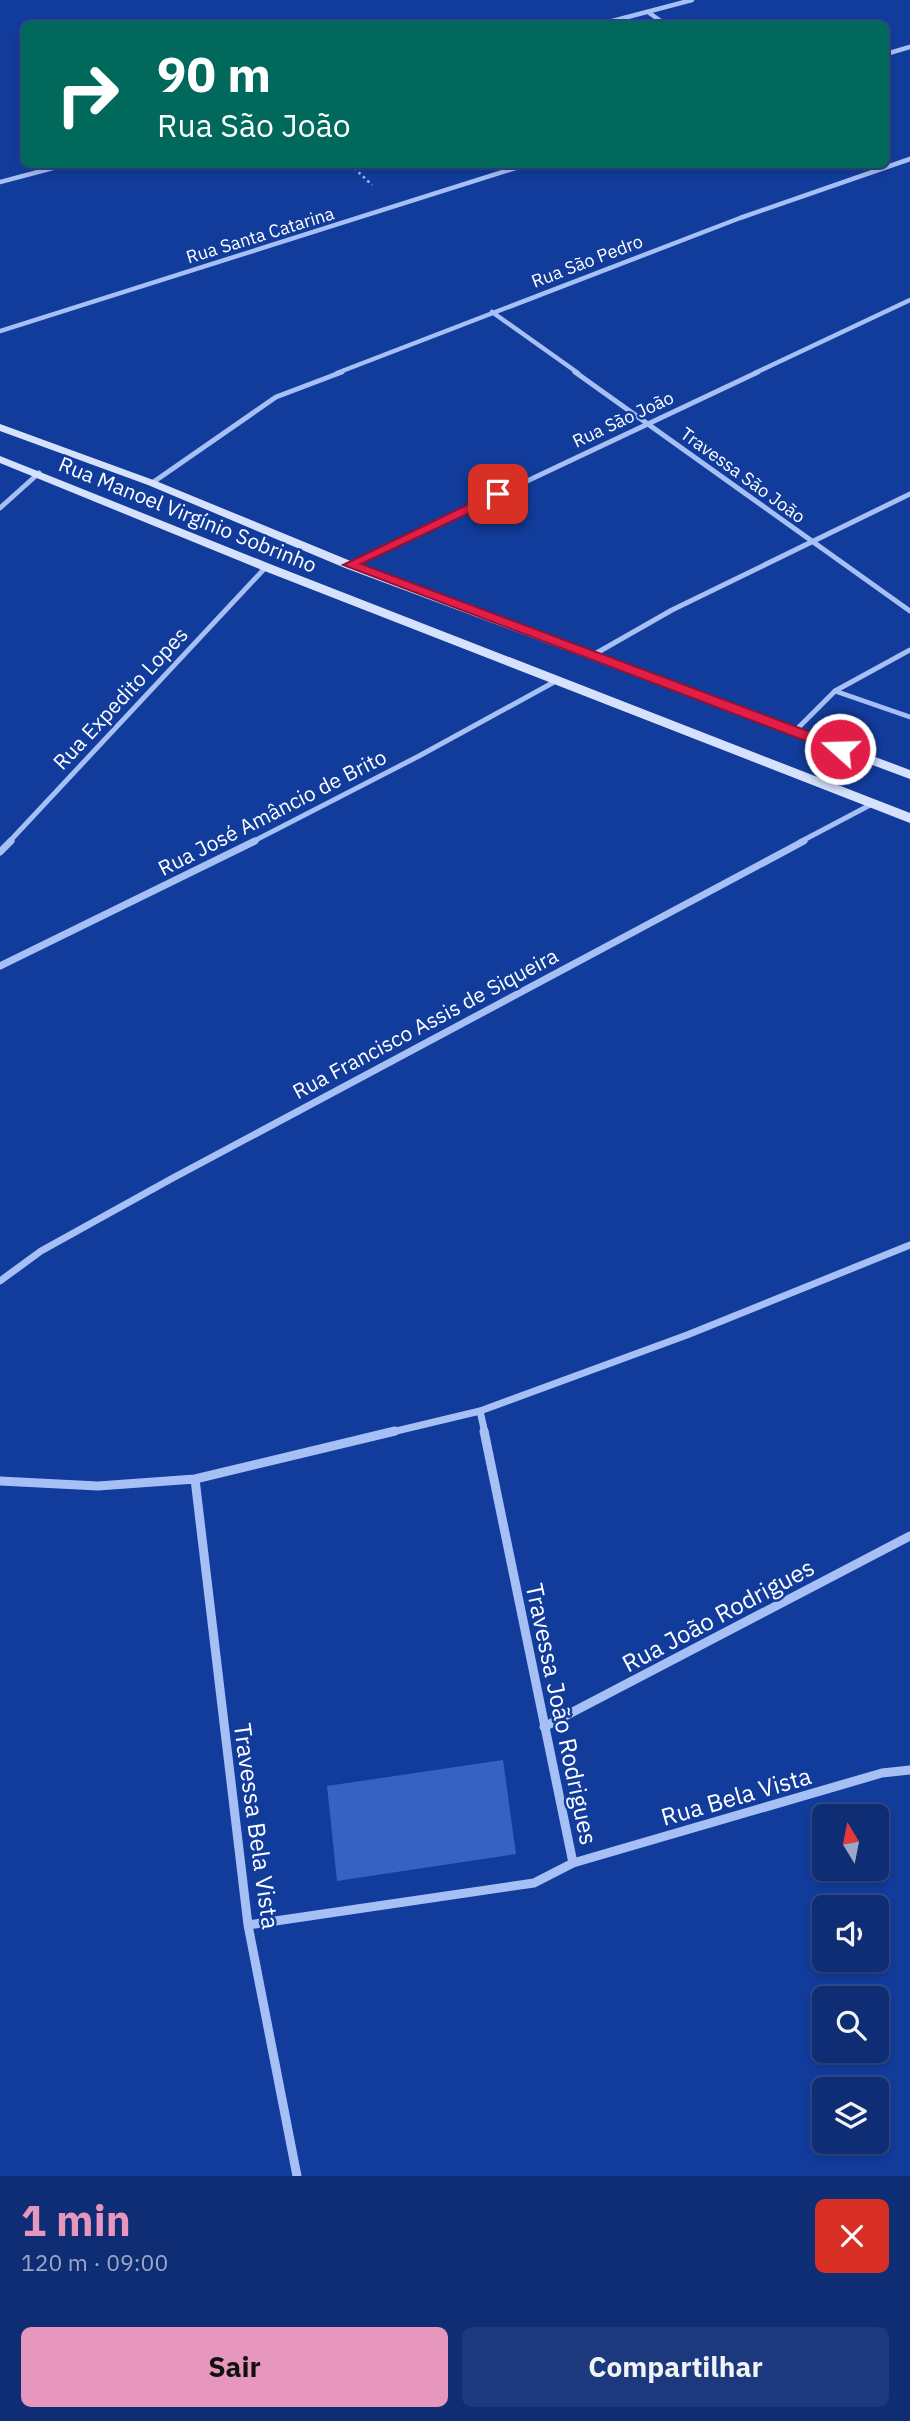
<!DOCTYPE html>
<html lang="pt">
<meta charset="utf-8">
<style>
:root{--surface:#0e2d75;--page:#1c397d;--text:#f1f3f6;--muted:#9ba8c5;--line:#2e4987;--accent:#e797bd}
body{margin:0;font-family:"IBM Plex Sans",sans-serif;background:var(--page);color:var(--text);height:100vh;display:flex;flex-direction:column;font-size:26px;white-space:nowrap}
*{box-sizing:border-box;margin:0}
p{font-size:23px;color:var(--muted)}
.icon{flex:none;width:38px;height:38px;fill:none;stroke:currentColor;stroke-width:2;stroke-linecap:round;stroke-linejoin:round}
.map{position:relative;height:2176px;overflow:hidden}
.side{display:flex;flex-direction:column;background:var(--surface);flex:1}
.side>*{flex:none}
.guide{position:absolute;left:21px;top:21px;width:868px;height:147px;border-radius:10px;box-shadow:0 4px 10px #0003,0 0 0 2px var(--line);background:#00695c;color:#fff;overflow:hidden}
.needle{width:46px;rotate:350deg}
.tools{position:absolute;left:812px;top:1804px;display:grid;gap:14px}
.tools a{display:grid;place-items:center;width:77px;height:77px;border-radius:10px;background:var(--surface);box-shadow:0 4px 10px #0003,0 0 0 2px var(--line);font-size:35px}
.pin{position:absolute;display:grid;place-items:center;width:60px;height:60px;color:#fff;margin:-30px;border-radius:14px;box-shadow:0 4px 10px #0006}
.me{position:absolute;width:77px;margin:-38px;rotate:290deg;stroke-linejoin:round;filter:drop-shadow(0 0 5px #0008)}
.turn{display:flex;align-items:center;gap:24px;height:147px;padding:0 21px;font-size:32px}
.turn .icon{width:91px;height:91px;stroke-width:2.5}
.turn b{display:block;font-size:49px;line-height:60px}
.round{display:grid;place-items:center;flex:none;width:74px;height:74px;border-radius:10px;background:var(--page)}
.summary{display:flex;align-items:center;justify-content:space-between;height:119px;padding:0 21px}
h1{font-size:42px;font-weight:700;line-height:52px;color:var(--accent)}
.button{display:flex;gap:14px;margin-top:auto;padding:14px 21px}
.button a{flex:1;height:80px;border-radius:10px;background:var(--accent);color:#111;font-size:28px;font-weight:700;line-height:80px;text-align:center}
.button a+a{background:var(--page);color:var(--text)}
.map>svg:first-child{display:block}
.building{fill:#3662c2}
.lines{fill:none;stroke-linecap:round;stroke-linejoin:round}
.path{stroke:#a6bff4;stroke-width:2.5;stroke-dasharray:2.5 3.5;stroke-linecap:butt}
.lane{stroke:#a6bff4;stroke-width:4.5}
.street-far3{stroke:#a6bff4;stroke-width:4.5}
.street-far2{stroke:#a6bff4;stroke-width:5}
.street-far1{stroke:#a6bff4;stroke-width:7}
.street{stroke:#a6bff4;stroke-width:9}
.secondary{fill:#d6e2fd;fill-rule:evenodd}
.route{fill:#e11d48;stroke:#92132f;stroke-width:2}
.labels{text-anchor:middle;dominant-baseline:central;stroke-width:5;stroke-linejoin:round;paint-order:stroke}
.far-street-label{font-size:18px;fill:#fff;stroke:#123c9c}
.street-label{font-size:21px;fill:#fff;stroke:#123c9c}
.near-street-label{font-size:24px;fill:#fff;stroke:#123c9c}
</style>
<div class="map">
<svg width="910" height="2176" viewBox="0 0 910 2176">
<rect width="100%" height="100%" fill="#123c9c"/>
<!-- building -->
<path class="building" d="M503 1760 516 1854 337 1881 327 1786Z"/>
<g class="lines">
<!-- path -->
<path class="path" d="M350 164 372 185"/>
<!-- lane -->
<path class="lane" d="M835 691 910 717"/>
<!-- street-far3 -->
<path class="street-far3" d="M648 12 665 24
M601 24 692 0
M886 54 910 47
M0 182 68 164
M492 312 578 373
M0 331 528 164
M337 373 740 218 910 159
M755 373 910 300"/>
<!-- street-far2 -->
<path class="street-far2" d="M575 372 910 611
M152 483 276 397 342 372
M0 508 39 473
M349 565 758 372
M593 655 672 610 910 494
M794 732 835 691 910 650
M9 842 266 567
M252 842 419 756 556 681
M800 842 872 804"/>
<!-- street-far1 -->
<path class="street-far1" d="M0 852 11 841
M0 966 255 841
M0 1281 41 1251 171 1179 804 841
M480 1411 485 1433
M388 1433 480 1411 687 1335 910 1245"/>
<!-- street -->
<path class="street" d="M195 1479 248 1925 297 2176
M0 1481 98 1486 195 1479 395 1431
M544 1727 910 1536
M573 1863 882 1773 910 1770
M248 1925 534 1883 573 1863 484 1431"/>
<!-- secondary -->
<path class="secondary" d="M0 424 156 481 353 562 910 770V779L345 568 148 485 0 431Z
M0 456 270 564 910 813V823L262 570 0 463Z"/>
</g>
<!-- route -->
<path class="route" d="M498 490 504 494 503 497 361 564 845 745V752H835L343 565Z"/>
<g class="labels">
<!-- far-street labels -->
<g class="far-street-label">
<text transform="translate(260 235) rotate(-17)">Rua Santa Catarina</text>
<text transform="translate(587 261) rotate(-21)">Rua São Pedro</text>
<text transform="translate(623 419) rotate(-25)">Rua São João</text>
<text transform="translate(743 475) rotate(36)">Travessa São João</text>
</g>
<!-- street labels -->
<g class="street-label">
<text transform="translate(188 514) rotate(22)">Rua Manoel Virgínio Sobrinho</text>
<text transform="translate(120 698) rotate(-47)">Rua Expedito Lopes</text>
<text transform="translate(272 812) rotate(-27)">Rua José Amâncio de Brito</text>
<text transform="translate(425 1023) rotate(-28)">Rua Francisco Assis de Siqueira</text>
</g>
<!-- near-street labels -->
<g class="near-street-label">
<text transform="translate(718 1615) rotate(-28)">Rua João Rodrigues</text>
<text transform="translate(562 1714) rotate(78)">Travessa João Rodrigues</text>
<text transform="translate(736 1796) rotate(-16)">Rua Bela Vista</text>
<text transform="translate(257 1826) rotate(82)">Travessa Bela Vista</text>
</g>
</g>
</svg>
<div class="tools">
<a><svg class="needle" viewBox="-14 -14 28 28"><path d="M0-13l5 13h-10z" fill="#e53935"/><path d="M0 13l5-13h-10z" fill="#9ba8c5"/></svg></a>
<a><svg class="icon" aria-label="sound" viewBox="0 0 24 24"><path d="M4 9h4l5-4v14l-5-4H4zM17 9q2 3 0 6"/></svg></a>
<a><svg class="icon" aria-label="search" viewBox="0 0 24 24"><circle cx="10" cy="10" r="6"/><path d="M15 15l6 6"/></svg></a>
<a><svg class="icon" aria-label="layers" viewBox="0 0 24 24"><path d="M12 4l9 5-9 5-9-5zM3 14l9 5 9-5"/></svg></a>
</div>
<div class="pin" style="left:498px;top:494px;background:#d93025"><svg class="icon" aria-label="arrive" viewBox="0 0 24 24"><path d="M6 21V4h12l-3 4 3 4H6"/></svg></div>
<svg class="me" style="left:840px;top:749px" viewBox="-20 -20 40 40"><circle r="17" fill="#e11d48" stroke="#fff" stroke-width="3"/><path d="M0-11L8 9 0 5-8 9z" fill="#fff"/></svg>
<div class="guide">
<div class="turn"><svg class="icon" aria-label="right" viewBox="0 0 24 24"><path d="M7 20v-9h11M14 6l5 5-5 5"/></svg><div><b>90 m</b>Rua São João</div></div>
</div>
</div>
<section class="side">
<div class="summary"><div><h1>1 min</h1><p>120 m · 09:00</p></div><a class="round" style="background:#d93025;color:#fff"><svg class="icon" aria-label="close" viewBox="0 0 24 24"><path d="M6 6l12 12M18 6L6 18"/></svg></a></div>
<div class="button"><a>Sair</a><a>Compartilhar</a></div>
</section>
